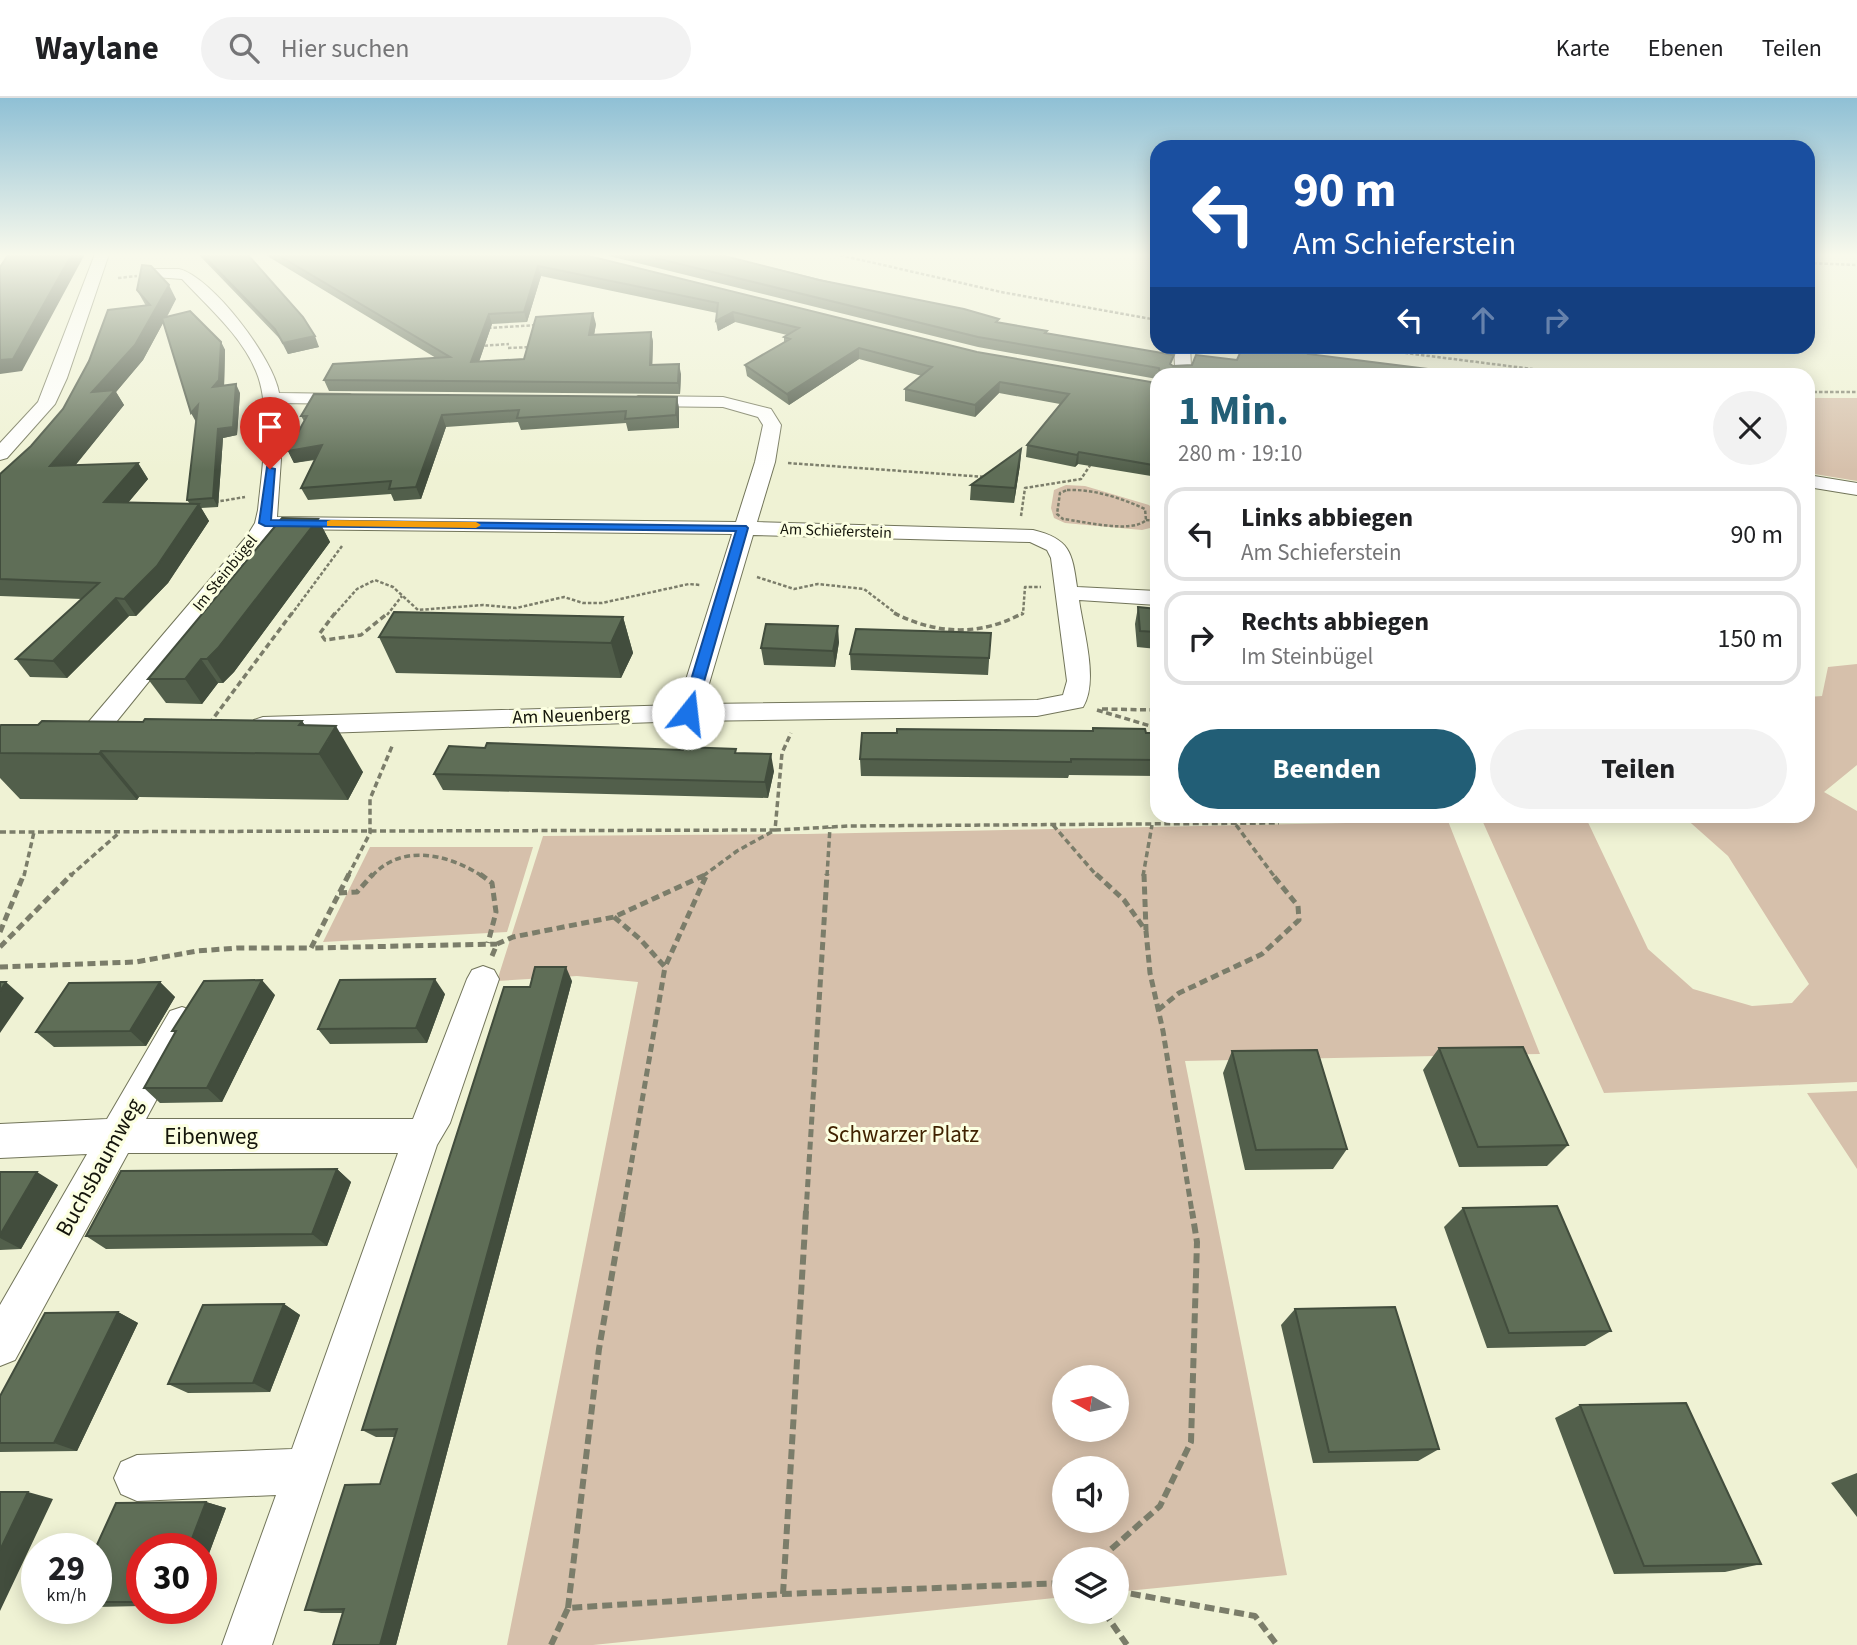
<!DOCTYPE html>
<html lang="de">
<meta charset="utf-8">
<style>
:root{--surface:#fff;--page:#f2f2f2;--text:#202124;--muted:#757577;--line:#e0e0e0;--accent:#225e76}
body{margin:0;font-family:"Source Sans 3",sans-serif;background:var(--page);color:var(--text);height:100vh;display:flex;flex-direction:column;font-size:26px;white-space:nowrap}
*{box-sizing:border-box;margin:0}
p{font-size:23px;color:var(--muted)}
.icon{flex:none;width:38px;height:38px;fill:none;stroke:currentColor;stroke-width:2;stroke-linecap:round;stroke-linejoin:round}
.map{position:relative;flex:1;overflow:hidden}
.details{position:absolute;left:1150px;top:270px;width:665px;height:455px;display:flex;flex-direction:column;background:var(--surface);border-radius:21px;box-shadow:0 4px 18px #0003}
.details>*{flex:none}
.top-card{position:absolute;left:1150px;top:42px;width:665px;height:214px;border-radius:21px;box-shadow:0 4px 18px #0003;background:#1a4fa0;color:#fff;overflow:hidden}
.needle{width:46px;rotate:279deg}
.fabs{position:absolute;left:1052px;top:1267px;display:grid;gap:14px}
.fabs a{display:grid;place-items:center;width:77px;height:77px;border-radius:50%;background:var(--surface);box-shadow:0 4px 18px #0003;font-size:35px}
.speed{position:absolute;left:21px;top:1435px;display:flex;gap:14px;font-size:35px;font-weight:700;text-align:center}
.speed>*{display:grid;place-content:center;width:91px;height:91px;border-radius:50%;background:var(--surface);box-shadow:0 4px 18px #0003;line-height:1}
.speed small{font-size:18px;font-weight:400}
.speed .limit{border:10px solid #d22;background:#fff;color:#111}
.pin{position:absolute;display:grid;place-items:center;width:60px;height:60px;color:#fff;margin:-72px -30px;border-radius:50% 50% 50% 0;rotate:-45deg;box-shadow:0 0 7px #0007}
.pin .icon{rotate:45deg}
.me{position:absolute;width:77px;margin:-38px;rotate:16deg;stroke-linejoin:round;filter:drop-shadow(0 0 5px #0008)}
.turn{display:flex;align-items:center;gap:24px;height:147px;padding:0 28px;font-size:32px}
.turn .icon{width:91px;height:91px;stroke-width:2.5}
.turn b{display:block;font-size:49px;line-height:60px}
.lanes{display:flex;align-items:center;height:66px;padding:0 28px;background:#0003;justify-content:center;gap:35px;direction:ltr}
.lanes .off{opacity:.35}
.round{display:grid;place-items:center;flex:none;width:74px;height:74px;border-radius:37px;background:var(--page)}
.headline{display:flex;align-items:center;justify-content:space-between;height:119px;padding:0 28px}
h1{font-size:42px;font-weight:700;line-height:52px;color:var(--accent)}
.primary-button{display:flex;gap:14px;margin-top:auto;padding:14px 28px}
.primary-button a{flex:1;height:80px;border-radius:42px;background:var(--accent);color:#fff;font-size:28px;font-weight:700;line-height:80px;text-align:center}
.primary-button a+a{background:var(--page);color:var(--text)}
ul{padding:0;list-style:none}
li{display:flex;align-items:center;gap:21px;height:94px;margin:0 14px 10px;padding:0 14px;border:4px solid var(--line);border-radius:21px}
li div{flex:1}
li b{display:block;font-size:26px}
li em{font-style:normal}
header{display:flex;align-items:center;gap:42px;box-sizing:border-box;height:98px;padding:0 35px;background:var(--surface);border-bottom:2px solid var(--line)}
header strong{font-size:33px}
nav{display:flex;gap:38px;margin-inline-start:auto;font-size:24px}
.search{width:490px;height:63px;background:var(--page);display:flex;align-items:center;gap:18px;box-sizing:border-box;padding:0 24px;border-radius:38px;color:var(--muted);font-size:26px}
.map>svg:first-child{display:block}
.green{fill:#d6c0ab;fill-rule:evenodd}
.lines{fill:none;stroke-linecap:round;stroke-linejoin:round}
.minor-casing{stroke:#72755a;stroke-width:2}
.path-far3{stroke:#7b7d6a;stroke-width:2.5;stroke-dasharray:3.5 2;stroke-linecap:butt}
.path-far2{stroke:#7b7d6a;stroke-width:3.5;stroke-dasharray:6 3.5;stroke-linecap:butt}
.path-far1{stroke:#7b7d6a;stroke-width:5;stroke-dasharray:8 4.5;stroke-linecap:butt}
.path{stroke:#7b7d6a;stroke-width:6;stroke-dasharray:10 5;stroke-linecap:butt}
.minor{fill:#fff;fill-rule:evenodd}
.wall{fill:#525f4b;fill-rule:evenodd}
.shaded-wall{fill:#424d3d}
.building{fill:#5f6e57;stroke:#424d3d;stroke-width:2}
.route{fill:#1a73e8;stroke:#114b97;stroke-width:2}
.slow{fill:#f59e0b}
.labels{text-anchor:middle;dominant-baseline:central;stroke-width:6;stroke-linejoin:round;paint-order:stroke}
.far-street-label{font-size:16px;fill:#14150b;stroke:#fcffe1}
.street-label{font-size:19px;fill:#14150b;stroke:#fcffe1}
.near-park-label{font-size:23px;fill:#402200;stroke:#fcffe1}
.near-street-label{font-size:23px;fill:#14150b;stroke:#fcffe1}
</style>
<header>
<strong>Waylane</strong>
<div class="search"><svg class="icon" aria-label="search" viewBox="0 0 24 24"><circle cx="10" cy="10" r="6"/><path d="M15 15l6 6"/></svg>Hier suchen</div>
<nav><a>Karte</a><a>Ebenen</a><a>Teilen</a></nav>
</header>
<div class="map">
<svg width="1857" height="1547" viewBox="0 0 1857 1547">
<rect width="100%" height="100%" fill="#eff2d4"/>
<!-- green -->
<path class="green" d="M1808 300H1857V383L1808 375Z
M1066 387 1085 388 1149 407 1155 414 1154 429 1142 432 1065 425 1054 420 1051 410 1054 392Z
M1857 566V667L1824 694 1857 713V984L1604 995 1482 722 1458 718H1585L1648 851 1693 891 1752 908 1792 905 1809 886 1728 758 1683 718H1808V599L1822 598 1828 569Z
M1448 723 1540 956 1185 963 1287 1477 1117 1494 1116 1461H1064V1499L593 1547H507L638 884 577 878 497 883 543 738 806 736ZM1064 1279H1116V1332H1064ZM1064 1370H1116V1423H1064Z
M370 749H533L507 834 323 844Z
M1857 993V1071L1807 995Z"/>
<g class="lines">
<!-- minor casing -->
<g class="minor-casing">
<path id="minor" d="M95 156H109L67 280 55 306 7 360 0 362V345L38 304Z
M179 171C212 179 274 261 279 295L350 296 359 301 350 306 280 305 281 361 277 419 736 424 755 364 763 327 758 319 723 309 638 308 629 303 638 298 723 299 771 311 781 327 775 364 757 424 1033 432C1070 441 1072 454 1077 489L1157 493V507L1079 502C1083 532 1099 583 1083 609L1037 618 688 623 263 637 254 634 250 628 254 622 263 619 678 607 732 436 272 431 104 639 95 642 86 639 82 633 86 627 247 438 255 425 258 412C262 372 272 310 256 273 241 237 208 209 182 181L155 179 148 175 155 171ZM753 437 1030 444 1047 452 1051 460 1067 583 1063 597 1037 602 703 606Z
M1174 248H1190L1191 268 1188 276H1171L1175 268Z
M1808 377 1857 385V397L1808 389Z
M483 868 494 872 499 881 450 1025 437 1047 272 1547H222L276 1397 137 1403 121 1396 114 1380 121 1364 137 1357 292 1351 398 1055H128L15 1262 0 1268V1207L87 1056 0 1060V1026L107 1021 170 913 182 909 194 913 199 923 146 1021H413L467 881 472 872Z"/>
</g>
<!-- path-far3 -->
<path class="path-far3" d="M835 156 1001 194 1157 222
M1808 165 1857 167
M118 180 137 178
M488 230 538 227
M479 248 509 246
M1350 248 1572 276
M508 250 532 249
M1808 294H1857
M788 365 986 379
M1067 392C1094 391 1121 400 1145 411L1146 422C1132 436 1082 423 1063 421L1057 416 1060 395Z
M215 404 245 399
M1021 418 1025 390 1081 381 1091 366
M1146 422 1157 423
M757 479 794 491 818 486 864 491 898 517
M291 517 342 448
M334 517 357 491 375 482 393 489 418 512 483 507 516 510 564 499 583 505H602L689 486 700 487
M387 517 402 498
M1021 517 1023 516 1025 489H1041"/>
<!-- path-far2 -->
<path class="path-far2" d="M335 515 320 535 325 542 361 537 388 515
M894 515C937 537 981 538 1023 515
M1102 611 1157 612
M1097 612 1157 630
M209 626 292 515
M1053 727 1097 778
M1236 727 1274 778
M0 734 775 732 782 655 791 635
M24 778 34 734
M70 778 119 735
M348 778 370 735V701L393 646
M372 778C402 745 448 756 482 778
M703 778 737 753 775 732 849 728 1279 725
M827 778 830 729
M1143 778 1152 727"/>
<!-- path-far1 -->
<path class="path-far1" d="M349 776 311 850 497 846
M480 776 492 785 496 814 488 845
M1096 776 1124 802 1146 833 1150 875 1163 933 1192 1114
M1144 776 1146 832
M339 795 357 794 373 776
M614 819 640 841 665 869 707 776
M0 834 24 776
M0 849 72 776
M492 858 497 846 513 839 614 819 707 776
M0 869 136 864 197 853 237 850H311
M1158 912 1179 895 1262 856 1299 822 1298 808 1272 776
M623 1114 665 869
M806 1114 827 776"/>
<!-- path -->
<path class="path" d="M1100 1461 1160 1408 1191 1344 1197 1144 1192 1113
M1116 1493 1255 1518 1277 1547
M783 1496 806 1113
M568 1510 599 1251 623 1113
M1104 1514 1127 1547
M551 1547 568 1510 783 1496 1064 1485"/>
<!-- minor -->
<use href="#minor" class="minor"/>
</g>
<!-- wall -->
<path class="wall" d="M198 156H247L319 249 288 256 280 241Z
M264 156H581L977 254 1157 285V364L1151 378 1078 366 1075 369 1026 359 1027 347 1060 306 999 295 975 319 905 303V291L922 278 859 261 789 307 747 278 745 267 784 244V239L787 237 735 224 718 233 716 223 717 215 541 178 527 224 492 226 479 264 524 261 596 226 594 237 651 234 653 244 652 267 681 276 680 296 329 293 324 282 436 260Z
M601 156H717L999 225 1047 233 1046 236 1173 268 1192 267 1308 256 1427 276H1157V281L978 249Z
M137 192 176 201 167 219 221 244 225 252 224 288 240 295 237 337 223 340 218 409 201 410 209 423 168 485 136 518H129L67 580 30 579 16 561 82 501 0 498V376L31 348 63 311 146 208ZM163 225 196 324V323L187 402 190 406 128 405 148 381 138 365 75 367 124 307 116 294 143 262Z
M677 299 679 311V330L628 333 626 325 521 332 518 324 446 329 421 401 394 403 391 396 308 402 301 390 315 362 294 365 288 353 304 323 301 318Z
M1021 351 1020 367 1014 405 970 402 971 387Z
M318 421 330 444 234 574 223 585H218L202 606 166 605 148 581Z
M1138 509 1157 511V551L1137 549 1135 526Z
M623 519 633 555 621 580 396 575 379 539Z
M991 535 988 577 851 572 850 556Z
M839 544 835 569 764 567 761 550Z
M302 623 305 627 363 674 348 702 139 699 137 702 20 701 0 680V628L143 624Z
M1093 630 1157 635V678L1069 677 1068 680 861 678 860 661 897 635 1092 633Z
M737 655 774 673 768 700 443 692 434 676Z
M572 883 396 1547H333L343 1515H321L305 1512 380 1386 395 1339H376L362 1332 530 889Z
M160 884 175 899 146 948 54 949 36 934Z
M445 896 427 945 330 946 318 931Z
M275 897 222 1004 160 1005 144 990 175 935 172 933Z
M1439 950 1568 1047 1547 1068 1459 1069 1423 972Z
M1232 953 1347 1051 1333 1071 1245 1072 1223 975Z
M337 1071 351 1084 327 1148 106 1151 86 1138Z
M0 1074 58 1087 21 1151 0 1152Z
M1463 1110 1611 1233 1585 1248 1487 1250 1444 1129Z
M284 1206 300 1217 270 1294 188 1295 168 1286Z
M1295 1211 1439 1351 1418 1363 1313 1365 1281 1227Z
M118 1214 138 1225 77 1353 0 1354V1298Z
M1580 1307 1761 1466 1725 1474 1614 1476 1555 1320Z
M1857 1375V1419L1831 1385Z
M206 1404 226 1410 201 1477V1451H142V1508L96 1509V1451Z"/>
<!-- shaded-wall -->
<path class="shaded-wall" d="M72 156H85L22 273 0 276V262Z
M538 168 541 178 527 224 524 214Z
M169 187 176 201 143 262 116 294 124 307 62 384 50 368 92 294Z
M733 214 735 224 718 233 716 223Z
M593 215 596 226 592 248 589 237Z
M489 216 492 226 475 275 471 264Z
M651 234 653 244 652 278 650 267Z
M315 238 319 249 288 256 283 245Z
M221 244 225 252 224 291 213 289Z
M859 250V261L789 307 787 296Z
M679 266 681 276 680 296 678 285Z
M1000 284 999 295 975 319V307Z
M236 286 240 295 237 337 223 340 218 409 213 400 218 331Z
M677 299 679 311V330L676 317Z
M198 307 203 315 196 324 191 315Z
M442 317 446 329 421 401 416 389Z
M322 347 327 359 294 365 288 353Z
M1021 351 1020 367 1014 405 1015 390Z
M1079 354 1078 366 1075 369 1077 357Z
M1157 357V364L1151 378 1153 367Z
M138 365 148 381 114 421 104 404Z
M199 406 209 423 168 485 136 518 124 501Z
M318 421 330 444 234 574 223 585 207 561Z
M116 500 129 518 67 580 53 563Z
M623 519 633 555 621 580 611 545Z
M838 528 839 544 835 569 833 553Z
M201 561 218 585 202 606 185 581Z
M302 623 321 654 336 628 363 674 348 702 319 656 299 627Z
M101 653 139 699 137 702 99 656Z
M771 656 774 673 768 700 765 684Z
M566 869 572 883 396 1547H380Z
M435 881 445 896 427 945 416 930Z
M262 882 275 897 222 1004 207 990Z
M6 884 24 900 0 935V893Z
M160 884 175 899 146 948 130 933Z
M337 1071 351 1084 327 1148 312 1136Z
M37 1074 58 1087 21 1151 0 1140V1137Z
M284 1206 300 1217 270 1294 253 1285Z
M118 1214 138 1225 77 1353 54 1345Z
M28 1394 53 1401 0 1513V1452Z
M206 1404 226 1410 201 1477V1451H188Z"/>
<!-- building -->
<path class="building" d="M9 156H72L13 261 0 262V169Z
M202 156H247L303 219 315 238 283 245 275 231Z
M276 156H581L977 254 1157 285V357L1153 367 1079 354 1077 357 1027 347 1069 296 1000 284 975 307 905 291 932 269 859 250 787 296 745 267 790 241 784 239 799 230 733 214 716 223 718 205 538 168 524 214 489 216 471 264 524 261 536 219 593 215 589 237 651 234 650 267 679 266 678 285 324 282 333 266 450 259Z
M639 156H717L819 182 964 211 999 221 996 224 1047 233 1045 235 1174 257 1170 266 1173 268 1192 267 1196 257 1237 262 1243 248H1310L1308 256 1427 271V276H1160L1159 270 978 239Z
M142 167 151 168 169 187 135 247 92 294 115 292 50 368 138 365 104 404 199 406 157 468 124 501 116 500 53 563 16 561 99 485 0 481V376L31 348 63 311 89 263 108 212 150 207 137 192Z
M190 213 221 244 219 282 213 289 236 286 233 329 218 331 213 400 187 402 198 307 191 315 162 220Z
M314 296 677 299 676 317 625 321 626 313 517 320 519 312 442 317 416 389 389 391 391 383 301 390 322 347 288 353 307 318H301Z
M1021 351 1015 390 971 387Z
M282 420 318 421 218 550 207 561H201L185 581H148Z
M1138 509 1157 511V534L1140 533Z
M394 514 623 519 611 545 379 539Z
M766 526 838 528 833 553 761 550Z
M856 531 991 535 989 560 850 556Z
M145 621 302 623 299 627 336 628 319 656 101 653 99 656 0 655V628L1 627H38L42 623 143 624Z
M1093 630 1145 631 1146 635H1157V662L1071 661V664L860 661 862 635H897V631L1093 633Z
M487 645 683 652 684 649 736 651 735 655 771 656 765 684 434 676 449 648 485 650Z
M535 869H566L380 1547H333L344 1511 305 1512 345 1387 380 1386 397 1331 362 1332 504 889H530Z
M435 881 416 930 318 931 340 882Z
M262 882 207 990H144L176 933H172L204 883Z
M0 884H6L0 893Z
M160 884 130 933 36 934 69 885Z
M1523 949 1568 1047 1478 1049 1439 950Z
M1317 952 1347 1051 1256 1052 1232 953Z
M337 1071 312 1136 86 1138 121 1073Z
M0 1074H37L0 1137Z
M1557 1108 1611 1233 1509 1235 1463 1110Z
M284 1206 253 1285 168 1286 203 1207Z
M1395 1209 1439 1351 1329 1354 1295 1211Z
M118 1214 54 1345H0V1298L45 1215Z
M1686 1305 1761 1466 1644 1468 1580 1307Z
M0 1394H28L0 1452Z
M206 1404 188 1451H142V1504H96V1451H95L116 1405Z"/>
<!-- sky -->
<linearGradient id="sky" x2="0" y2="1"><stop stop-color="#8fc0d5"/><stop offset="0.42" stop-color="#f8f9ec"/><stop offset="1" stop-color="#f8f9ec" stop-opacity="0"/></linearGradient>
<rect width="1857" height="373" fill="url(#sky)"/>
<!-- route -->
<path class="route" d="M267 369 275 371 271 422 746 428 748 430 695 615 688 619 681 615 736 433 265 428 259 425Z"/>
<!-- slow -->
<path class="slow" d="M331 422 476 424 481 427 476 430 327 428V423Z"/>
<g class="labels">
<!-- far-street labels -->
<g class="far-street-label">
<text transform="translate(836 433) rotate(2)">Am Schieferstein</text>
<text transform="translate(225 475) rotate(-51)">Im Steinbügel</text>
</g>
<!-- street labels -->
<g class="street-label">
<text transform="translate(571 618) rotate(-2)">Am Neuenberg</text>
</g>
<!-- near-park labels -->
<g class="near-park-label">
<text x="903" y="1036">Schwarzer Platz</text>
</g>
<!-- near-street labels -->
<g class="near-street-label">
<text x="211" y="1038">Eibenweg</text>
<text transform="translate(99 1069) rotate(-61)">Buchsbaumweg</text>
</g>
</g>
</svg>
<div class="fabs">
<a><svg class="needle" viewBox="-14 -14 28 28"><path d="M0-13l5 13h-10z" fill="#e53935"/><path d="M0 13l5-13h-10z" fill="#757577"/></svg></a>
<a><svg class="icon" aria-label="sound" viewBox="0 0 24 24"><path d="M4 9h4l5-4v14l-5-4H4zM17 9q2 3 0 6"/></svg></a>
<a><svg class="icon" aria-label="layers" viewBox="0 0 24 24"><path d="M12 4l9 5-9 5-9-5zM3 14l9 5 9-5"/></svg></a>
</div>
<div class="speed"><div>29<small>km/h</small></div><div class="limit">30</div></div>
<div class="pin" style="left:270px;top:371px;background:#d93025"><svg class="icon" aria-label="arrive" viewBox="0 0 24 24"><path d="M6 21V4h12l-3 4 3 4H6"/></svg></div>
<svg class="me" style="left:688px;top:615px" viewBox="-20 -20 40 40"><circle r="19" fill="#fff"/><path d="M0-13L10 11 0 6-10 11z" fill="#1a73e8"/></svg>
<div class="top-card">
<div class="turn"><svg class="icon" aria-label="left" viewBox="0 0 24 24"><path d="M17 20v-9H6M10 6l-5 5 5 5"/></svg><div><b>90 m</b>Am Schieferstein</div></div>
<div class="lanes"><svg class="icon" aria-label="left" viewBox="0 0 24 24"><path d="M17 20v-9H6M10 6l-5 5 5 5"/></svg><svg class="icon off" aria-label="ahead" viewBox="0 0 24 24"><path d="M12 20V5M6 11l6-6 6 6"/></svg><svg class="icon off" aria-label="right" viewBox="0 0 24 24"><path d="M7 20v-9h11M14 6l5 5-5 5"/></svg></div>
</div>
<section class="details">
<div class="headline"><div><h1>1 Min.</h1><p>280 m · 19:10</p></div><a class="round"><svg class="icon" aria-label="close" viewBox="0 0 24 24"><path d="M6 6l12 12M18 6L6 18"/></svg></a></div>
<ul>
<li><svg class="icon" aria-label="left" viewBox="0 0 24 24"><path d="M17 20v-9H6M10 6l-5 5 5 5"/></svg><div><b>Links abbiegen</b><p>Am Schieferstein</p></div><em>90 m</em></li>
<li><svg class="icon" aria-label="right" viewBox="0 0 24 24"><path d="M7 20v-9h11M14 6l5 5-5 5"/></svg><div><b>Rechts abbiegen</b><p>Im Steinbügel</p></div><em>150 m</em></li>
</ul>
<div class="primary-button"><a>Beenden</a><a>Teilen</a></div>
</section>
</div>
